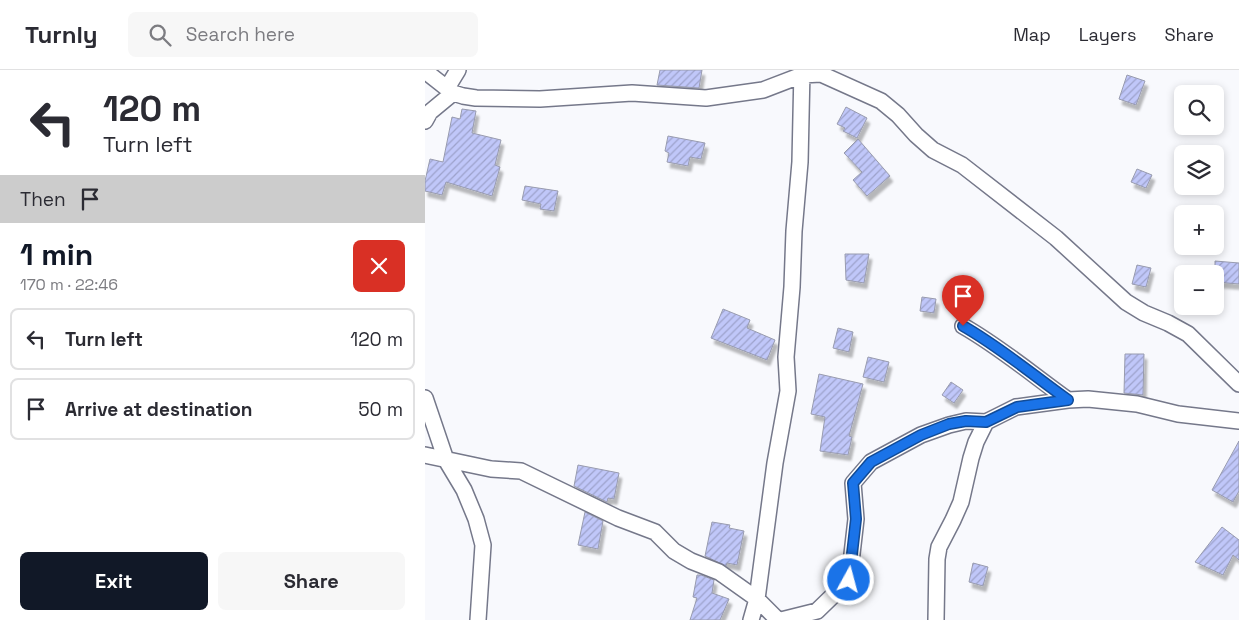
<!DOCTYPE html>
<meta charset="utf-8">
<style>
:root{--surface:#fff;--page:#f7f7f7;--text:#2b2b33;--muted:#7c7c81;--line:#e1e1e2;--accent:#111827}
body{margin:0;font-family:"Space Grotesk",sans-serif;background:var(--page);color:var(--text);height:100vh;display:flex;flex-direction:column;font-size:19px;white-space:nowrap}
*{box-sizing:border-box;margin:0}
p{font-size:16px;color:var(--muted)}
.icon{flex:none;width:28px;height:28px;fill:none;stroke:currentColor;stroke-width:2;stroke-linecap:round;stroke-linejoin:round}
.map{position:relative;flex:1;overflow:hidden}
.drawer{display:flex;flex-direction:column;background:var(--surface);width:425px}
.drawer>*{flex:none}
.banner{background:#fff;color:var(--text);overflow:hidden}
.tools{position:absolute;left:749px;top:15px;display:grid;gap:10px}
.tools a{display:grid;place-items:center;width:50px;height:50px;border-radius:8px;background:var(--surface);box-shadow:0 2px 8px #0003;font-size:25px}
.pin{position:absolute;display:grid;place-items:center;width:42px;height:42px;color:#fff;margin:-51px -21px;border-radius:50% 50% 50% 0;rotate:-45deg;box-shadow:0 0 5px #0007}
.pin .icon{rotate:45deg}
.me{position:absolute;width:55px;margin:-28px;rotate:7deg;stroke-linejoin:round;filter:drop-shadow(0 0 4px #0008)}
.turn{display:flex;align-items:center;gap:18px;height:105px;padding:0 20px;font-size:22px}
.turn .icon{width:65px;height:65px;stroke-width:2.5}
.turn b{display:block;font-size:35px;line-height:42px}
.then{display:flex;align-items:center;height:48px;padding:0 20px;background:#0003;gap:10px;font-size:19px}
.round{display:grid;place-items:center;flex:none;width:52px;height:52px;border-radius:8px;background:var(--page)}
.head{display:flex;align-items:center;justify-content:space-between;height:85px;padding:0 20px}
h1{font-size:30px;font-weight:800;line-height:38px;color:var(--accent)}
.primary-button{display:flex;gap:10px;margin-top:auto;padding:10px 20px}
.primary-button a{flex:1;height:58px;border-radius:8px;background:var(--accent);color:#fff;font-size:20px;font-weight:800;line-height:58px;text-align:center}
.primary-button a+a{background:var(--page);color:var(--text)}
ul{padding:0;list-style:none}
li{display:flex;align-items:center;gap:15px;height:62px;margin:0 10px 8px;padding:0 10px;border:2px solid var(--line);border-radius:8px}
li div{flex:1}
li b{display:block;font-size:19px}
li em{font-style:normal}
header{display:flex;align-items:center;gap:30px;box-sizing:border-box;height:70px;padding:0 25px;background:var(--surface);border-bottom:1px solid var(--line)}
header strong{font-size:24px}
nav{display:flex;gap:28px;margin-inline-start:auto;font-size:18px}
.search{width:350px;height:45px;background:var(--page);display:flex;align-items:center;gap:12px;box-sizing:border-box;padding:0 18px;border-radius:8px;color:var(--muted);font-size:19px}
main{display:flex;flex:1;min-height:0}
.map>svg:first-child{display:block}
.building{fill:url(#building-hatch);stroke:#989bae;filter:url(#shadow)}
.lines{fill:none;stroke-linecap:round;stroke-linejoin:round}
.minor-casing{stroke:#75788a;stroke-width:18}
.minor{stroke:#fff;stroke-width:15}
.route-casing{stroke:#114b97;stroke-width:12}
.route{stroke:#1a73e8;stroke-width:9}
</style>
<header>
<strong>Turnly</strong>
<div class="search"><svg class="icon" aria-label="search" viewBox="0 0 24 24"><circle cx="10" cy="10" r="6"/><path d="M15 15l6 6"/></svg>Search here</div>
<nav><a>Map</a><a>Layers</a><a>Share</a></nav>
</header>
<main>
<section class="drawer">
<div class="banner">
<div class="turn"><svg class="icon" aria-label="left" viewBox="0 0 24 24"><path d="M17 20v-9H6M10 6l-5 5 5 5"/></svg><div><b>120 m</b>Turn left</div></div>
<div class="then">Then<svg class="icon" aria-label="arrive" viewBox="0 0 24 24"><path d="M6 21V4h12l-3 4 3 4H6"/></svg></div>
</div>
<div class="head"><div><h1>1 min</h1><p>170 m · 22:46</p></div><a class="round" style="background:#d93025;color:#fff"><svg class="icon" aria-label="close" viewBox="0 0 24 24"><path d="M6 6l12 12M18 6L6 18"/></svg></a></div>
<ul>
<li><svg class="icon" aria-label="left" viewBox="0 0 24 24"><path d="M17 20v-9H6M10 6l-5 5 5 5"/></svg><div><b>Turn left</b></div><em>120 m</em></li>
<li><svg class="icon" aria-label="arrive" viewBox="0 0 24 24"><path d="M6 21V4h12l-3 4 3 4H6"/></svg><div><b>Arrive at destination</b></div><em>50 m</em></li>
</ul>
<div class="primary-button"><a>Exit</a><a>Share</a></div>
</section>
<div class="map">
<svg width="814" height="550" viewBox="0 0 814 550">
<defs>
<pattern id="building-hatch" width="6" height="6" patternUnits="userSpaceOnUse" patternTransform="scale(1.25)"><rect width="6" height="6" fill="#c0c7f9"/><path d="M-1 1l2-2M0 6l6-6M5 7l2-2" fill="none" stroke="#9da2cb"/></pattern>
<filter id="shadow"><feDropShadow dx="3" dy="5.5" stdDeviation="1" flood-color="#0004"/></filter>
</defs>
<rect width="100%" height="100%" fill="#f8f9fd"/>
<!-- building -->
<path class="building" d="M235 0H277L274 18 232 15Z
M702 5 720 11 711 35 694 29Z
M421 37 442 48 432 68 418 61 420 58 412 54Z
M37 39 51 41 47 63 76 70 70 95 75 97 67 126 21 112 17 125 0 121V111L5 89 18 92 27 47 35 49Z
M243 66 280 73 276 89 265 87 263 96 242 92 244 83 240 81Z
M433 69 465 106 442 126 428 110 437 102 419 83Z
M712 99 727 105 721 118 706 112Z
M100 116 133 121 129 141 115 139 116 134 97 130Z
M420 184H444L439 213 421 210Z
M790 191 814 193V214L790 212Z
M712 195 726 198 721 217 707 214Z
M497 227 511 229 509 243 495 241Z
M298 239 325 250 322 258 350 270 342 290 286 268Z
M413 258 428 262 424 282 408 278Z
M700 284H719L718 325 699 323Z
M443 287 464 292 459 312 438 307Z
M394 304 438 314 424 366 427 367 423 385 395 381 400 347 386 344Z
M526 312 538 320 529 333 517 325Z
M814 371V421L808 432 787 420Z
M153 395 194 403 189 429 183 428 182 432 149 416Z
M160 442 178 451 173 479 153 475Z
M287 452 305 455 304 458 319 461 312 495 302 493 301 496 280 486Z
M797 457 814 470V490L808 485 798 505 770 492Z
M548 493 563 497 558 516 544 512Z
M272 505H276L289 510 287 523 304 529 295 550H265L272 528 268 527Z"/>
<g class="lines">
<!-- minor casing -->
<g class="minor-casing">
<path id="minor" d="M0 1 28 23 38 26 51 28 115 29 207 23 281 28 338 20 377 5 396 4 456 31 473 45 491 65 508 80 537 95 631 168 701 232 719 243 743 253 763 264 814 314
M22 18 33 0
M0 51 5 42 28 23
M538 256C575 277 608 305 643 330
M0 328 21 390 39 420 51 449 58 475 53 550
M0 385 66 399 96 401 193 448 230 462 249 481 266 491 294 502 332 529 353 550
M326 550 332 529 350 393 363 321 361 287 367 217 369 161 375 92 377 0
M356 550 392 541 424 510 431 449 428 413 446 392 496 365 524 355 541 351 561 352 591 337 643 330 663 329 712 334 753 344 814 351
M511 550 512 489 514 477 528 450 536 432 546 388 551 372 561 352"/>
</g>
<!-- minor -->
<use href="#minor" class="minor"/>
</g>
<g class="lines">
<!-- route casing -->
<g class="route-casing">
<path id="route" d="M424 510 431 449 428 413 446 392 496 365 524 354 541 351 561 352 592 337 643 330C608 305 575 277 538 256"/>
</g>
<!-- route -->
<use href="#route" class="route"/>
</g>
</svg>
<div class="tools">
<a><svg class="icon" aria-label="search" viewBox="0 0 24 24"><circle cx="10" cy="10" r="6"/><path d="M15 15l6 6"/></svg></a>
<a><svg class="icon" aria-label="layers" viewBox="0 0 24 24"><path d="M12 4l9 5-9 5-9-5zM3 14l9 5 9-5"/></svg></a>
<a>+</a>
<a>−</a>
</div>
<div class="pin" style="left:538px;top:256px;background:#d93025"><svg class="icon" aria-label="arrive" viewBox="0 0 24 24"><path d="M6 21V4h12l-3 4 3 4H6"/></svg></div>
<svg class="me" style="left:424px;top:510px" viewBox="-20 -20 40 40"><circle r="17" fill="#1a73e8" stroke="#fff" stroke-width="3"/><path d="M0-11L8 9 0 5-8 9z" fill="#fff"/></svg>
</div>
</main>
